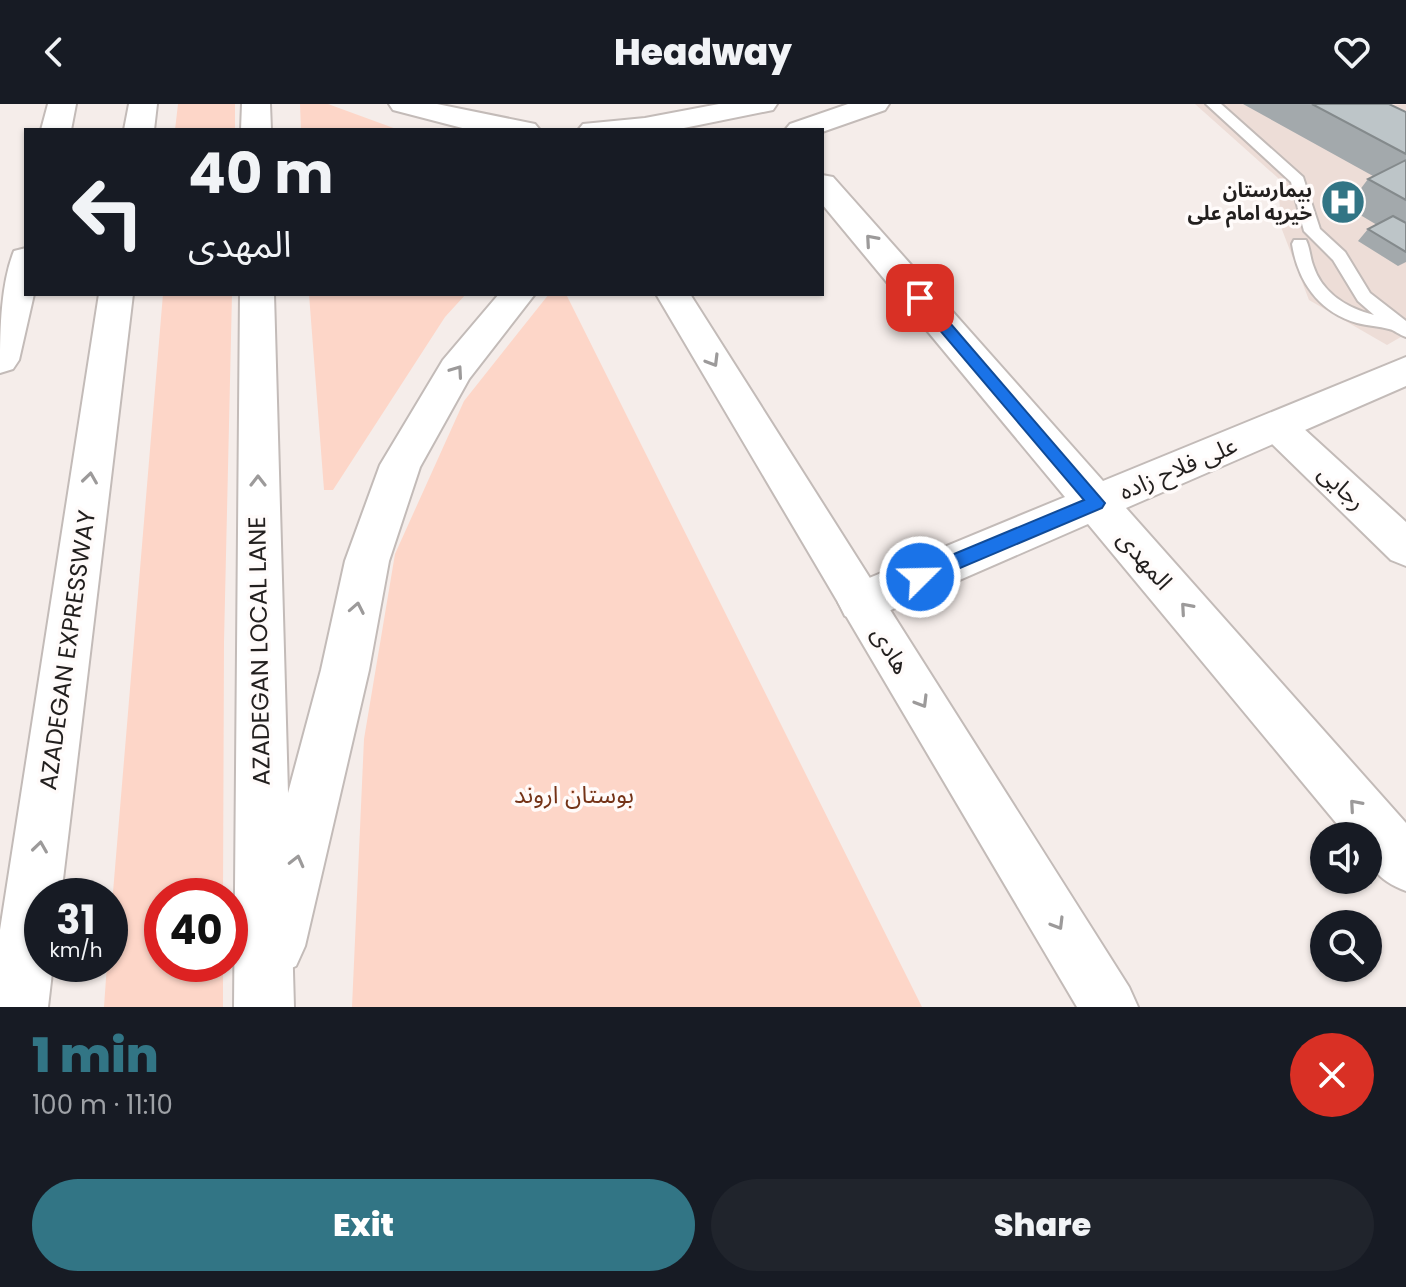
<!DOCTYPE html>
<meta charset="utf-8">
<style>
:root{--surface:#171b24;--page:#20242c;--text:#f1f3f6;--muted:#9ea1a6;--accent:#327585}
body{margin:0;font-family:Poppins,"Noto Sans Arabic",sans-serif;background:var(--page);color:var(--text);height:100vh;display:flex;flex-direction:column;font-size:30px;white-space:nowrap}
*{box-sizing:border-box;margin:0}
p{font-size:26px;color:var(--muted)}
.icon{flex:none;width:44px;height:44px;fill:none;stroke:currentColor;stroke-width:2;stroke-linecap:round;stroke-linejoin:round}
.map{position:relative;height:903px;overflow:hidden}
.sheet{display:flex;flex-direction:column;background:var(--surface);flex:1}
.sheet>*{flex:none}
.top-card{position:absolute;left:24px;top:24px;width:800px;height:168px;border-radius:0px;box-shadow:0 2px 6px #0004;background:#171b24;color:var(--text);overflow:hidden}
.buttons{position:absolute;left:1310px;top:718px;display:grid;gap:16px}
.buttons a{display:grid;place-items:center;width:72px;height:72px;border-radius:50%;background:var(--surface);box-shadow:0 2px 6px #0004;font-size:40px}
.speed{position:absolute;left:24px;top:774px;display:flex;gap:16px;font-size:40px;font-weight:700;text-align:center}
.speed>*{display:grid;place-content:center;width:104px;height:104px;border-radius:50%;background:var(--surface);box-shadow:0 2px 6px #0004;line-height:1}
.speed small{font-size:20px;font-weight:400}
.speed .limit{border:12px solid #d22;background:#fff;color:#111}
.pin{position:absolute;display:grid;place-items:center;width:68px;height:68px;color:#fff;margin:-34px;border-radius:16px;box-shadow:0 4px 12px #0006}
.me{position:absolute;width:88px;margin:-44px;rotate:67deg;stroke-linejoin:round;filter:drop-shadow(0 0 6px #0008)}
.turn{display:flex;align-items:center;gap:28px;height:168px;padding:0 32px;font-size:36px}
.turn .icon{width:104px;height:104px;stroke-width:2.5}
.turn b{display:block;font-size:56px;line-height:68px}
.round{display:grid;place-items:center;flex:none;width:84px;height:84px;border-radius:42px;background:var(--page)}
.summary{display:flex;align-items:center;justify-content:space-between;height:136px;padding:0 32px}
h1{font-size:48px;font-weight:800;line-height:60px;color:var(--accent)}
.action{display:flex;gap:16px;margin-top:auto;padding:16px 32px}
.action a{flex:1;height:92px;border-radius:48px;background:var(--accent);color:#fff;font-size:32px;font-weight:800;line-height:92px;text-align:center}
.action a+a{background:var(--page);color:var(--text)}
header{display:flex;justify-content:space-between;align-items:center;height:104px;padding:0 32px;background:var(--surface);font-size:36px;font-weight:800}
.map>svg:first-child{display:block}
.built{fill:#edddd7}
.green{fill:#fdd6c8}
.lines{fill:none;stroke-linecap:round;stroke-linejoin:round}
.service-casing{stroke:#c3bbb8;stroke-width:4}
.minor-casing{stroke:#c3bbb8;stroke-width:4}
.tertiary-casing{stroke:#c3bbb8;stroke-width:4}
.secondary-casing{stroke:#c3bbb8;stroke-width:4}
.primary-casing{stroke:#c3bbb8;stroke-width:4}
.trunk-casing{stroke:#c3bbb8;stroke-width:4}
.service{fill:#fff;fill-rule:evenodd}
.minor{fill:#fff;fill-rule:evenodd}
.tertiary{fill:#fff;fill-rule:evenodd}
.secondary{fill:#fff;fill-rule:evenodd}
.primary{fill:#fff;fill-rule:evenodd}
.trunk{fill:#fff;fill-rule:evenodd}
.wall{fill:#a3a9ac}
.building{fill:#bdc5c8;stroke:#848a8c;stroke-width:2}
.oneway{stroke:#9c9a9a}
.route{fill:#1a73e8;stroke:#114b97;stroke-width:2}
.labels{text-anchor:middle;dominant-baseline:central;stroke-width:7;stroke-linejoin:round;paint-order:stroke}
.far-poi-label{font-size:20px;font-weight:bold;fill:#221f1e;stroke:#fffbfa;text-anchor:end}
.street-label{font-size:24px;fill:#221f1e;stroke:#fffbfa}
.park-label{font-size:24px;fill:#743317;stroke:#fffbfa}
</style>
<header><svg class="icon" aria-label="back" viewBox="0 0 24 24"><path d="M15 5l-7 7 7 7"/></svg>Headway<svg class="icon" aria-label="heart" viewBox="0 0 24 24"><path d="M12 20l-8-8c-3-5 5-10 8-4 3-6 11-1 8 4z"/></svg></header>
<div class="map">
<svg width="1406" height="903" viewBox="0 0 1406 903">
<rect width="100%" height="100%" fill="#f5edea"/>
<!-- built -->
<path class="built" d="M1195 0H1406V230L1387 241 1309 196 1281 123 1278 74Z"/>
<!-- green -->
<path class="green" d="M178 0H235V26H175Z
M300 0H328L399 26H301Z
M163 190H232L224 538 223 792H162V860H223V903H104L107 860H110V824Z
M309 190H466L445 213 333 386H324Z
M549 190H566L922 903H352L364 635 395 450 464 297Z"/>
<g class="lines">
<!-- service casing -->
<g class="service-casing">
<path id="service" d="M1206 0H1221L1303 73 1320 125 1345 148 1370 189 1406 217V233C1399 231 1395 226 1389 225 1379 222 1368 222 1357 219 1319 208 1298 178 1292 140L1294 136H1306C1310 144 1310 153 1313 161 1322 189 1347 204 1374 211L1358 197 1333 156 1304 127 1291 78Z"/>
</g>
<!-- minor casing -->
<g class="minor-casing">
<path id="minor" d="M656 190H690L1129 883 1138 903H1077Z
M1278 309 1291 313 1406 418V462L1391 456 1265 333 1259 323 1265 313Z"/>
</g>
<!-- tertiary casing -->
<g class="tertiary-casing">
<path id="tertiary" d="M822 71 833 73 1103 377 1406 253V282L1126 404 1406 719V787C1376 775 1368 764 1368 732H1347L1088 420 877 512 861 518 845 512 838 498 845 484 1065 393 822 100Z"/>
</g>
<!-- secondary casing -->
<g class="secondary-casing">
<path id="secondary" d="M389 0H437L535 20 540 26H470L393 6Z
M719 0H777L773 6 674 26H578L583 20 645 14Z
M848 0H889L885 6 822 28 785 26 790 20Z
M499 190H535L469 275 420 363 389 457 369 566 305 842 296 862 276 871 256 862 247 842 321 566 345 457 380 361 443 256Z"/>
</g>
<!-- primary casing -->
<g class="primary-casing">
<path id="primary" d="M242 0H270L271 26H241Z
M240 190H274L294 903H234Z"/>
</g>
<!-- trunk casing -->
<g class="trunk-casing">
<path id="trunk" d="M48 0H76L71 26H41Z
M129 0H157L154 26H124Z
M26 144V190H34L19 256 13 265 0 269C0 231 0 182 14 147Z
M99 190H133L61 792H42V860H53L48 903H0V826Z"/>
</g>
<!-- service -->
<use href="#service" class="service"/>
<!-- minor -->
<use href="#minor" class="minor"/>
<!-- tertiary -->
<use href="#tertiary" class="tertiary"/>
<!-- secondary -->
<use href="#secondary" class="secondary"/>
<!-- primary -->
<use href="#primary" class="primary"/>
<!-- trunk -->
<use href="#trunk" class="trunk"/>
</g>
<!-- wall -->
<path class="wall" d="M1243 0H1389L1406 8V158L1398 162 1358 137 1368 125 1377 121 1347 103 1368 75 1373 72Z"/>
<!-- building -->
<path class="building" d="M1312 0H1389L1406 8V50Z
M1406 56V96L1368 75Z
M1393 112 1406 119V148L1368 125Z"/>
<!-- one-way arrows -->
<defs><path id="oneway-chevron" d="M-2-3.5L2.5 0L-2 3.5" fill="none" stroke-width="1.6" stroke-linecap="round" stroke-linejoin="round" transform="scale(2)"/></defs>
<g class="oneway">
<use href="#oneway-chevron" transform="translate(871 136) rotate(-131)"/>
<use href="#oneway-chevron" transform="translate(713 257) rotate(59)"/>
<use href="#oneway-chevron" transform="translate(457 267) rotate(-55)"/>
<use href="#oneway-chevron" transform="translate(90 374) rotate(-82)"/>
<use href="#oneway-chevron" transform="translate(258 377) rotate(-90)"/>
<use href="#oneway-chevron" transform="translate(357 504) rotate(-79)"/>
<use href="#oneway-chevron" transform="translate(1186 504) rotate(-131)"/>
<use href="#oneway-chevron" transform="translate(922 598) rotate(59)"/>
<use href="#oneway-chevron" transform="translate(1355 701) rotate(-131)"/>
<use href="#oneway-chevron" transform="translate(40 743) rotate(-82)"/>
<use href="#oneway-chevron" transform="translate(297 757) rotate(-76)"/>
<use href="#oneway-chevron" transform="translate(1058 820) rotate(59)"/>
</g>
<!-- route -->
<path class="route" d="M920 189 925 190 1105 399 1102 404 920 481 913 479 910 473 913 467 1084 396 915 197 913 194Z"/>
<!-- icons -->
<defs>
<g id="hospital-disc" transform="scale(2.3)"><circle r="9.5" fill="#327585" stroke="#fffbfa"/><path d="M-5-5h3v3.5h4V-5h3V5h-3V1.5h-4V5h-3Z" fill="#fff"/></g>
</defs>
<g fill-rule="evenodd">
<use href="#hospital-disc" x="1343" y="98"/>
</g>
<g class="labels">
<!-- far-poi labels -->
<g class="far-poi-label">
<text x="1312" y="86">بیمارستان<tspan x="1312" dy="23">خیریه امام علی</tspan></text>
</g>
<!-- street labels -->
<g class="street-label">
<text transform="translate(1178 364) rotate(-23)">علی فلاح زاده</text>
<text transform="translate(1342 383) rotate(43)">رجایی</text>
<text transform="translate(1145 456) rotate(49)">المهدی</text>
<text transform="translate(67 546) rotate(-82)">AZADEGAN EXPRESSWAY</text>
<text transform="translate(891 546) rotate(59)">هادی</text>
<text transform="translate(259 547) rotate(-91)">AZADEGAN LOCAL LANE</text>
</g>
<!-- park labels -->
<g class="park-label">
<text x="574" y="690">بوستان اروند</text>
</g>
</g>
</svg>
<div class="buttons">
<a><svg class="icon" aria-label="sound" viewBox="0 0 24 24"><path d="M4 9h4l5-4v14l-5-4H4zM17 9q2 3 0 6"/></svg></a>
<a><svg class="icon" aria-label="search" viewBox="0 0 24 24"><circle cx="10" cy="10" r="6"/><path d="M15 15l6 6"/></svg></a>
</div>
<div class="speed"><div>31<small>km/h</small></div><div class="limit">40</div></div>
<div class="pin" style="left:920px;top:194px;background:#d93025"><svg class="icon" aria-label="arrive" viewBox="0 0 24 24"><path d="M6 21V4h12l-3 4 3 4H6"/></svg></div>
<svg class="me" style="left:920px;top:473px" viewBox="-20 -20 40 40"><circle r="17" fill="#1a73e8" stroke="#fff" stroke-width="3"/><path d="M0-11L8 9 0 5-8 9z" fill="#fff"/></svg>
<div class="top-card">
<div class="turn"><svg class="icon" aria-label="left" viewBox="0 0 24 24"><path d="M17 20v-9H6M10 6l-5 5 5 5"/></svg><div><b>40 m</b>المهدی</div></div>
</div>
</div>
<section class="sheet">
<div class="summary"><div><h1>1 min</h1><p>100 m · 11:10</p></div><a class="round" style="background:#d93025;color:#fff"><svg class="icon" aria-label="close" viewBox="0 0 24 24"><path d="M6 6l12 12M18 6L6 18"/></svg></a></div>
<div class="action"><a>Exit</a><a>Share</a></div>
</section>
